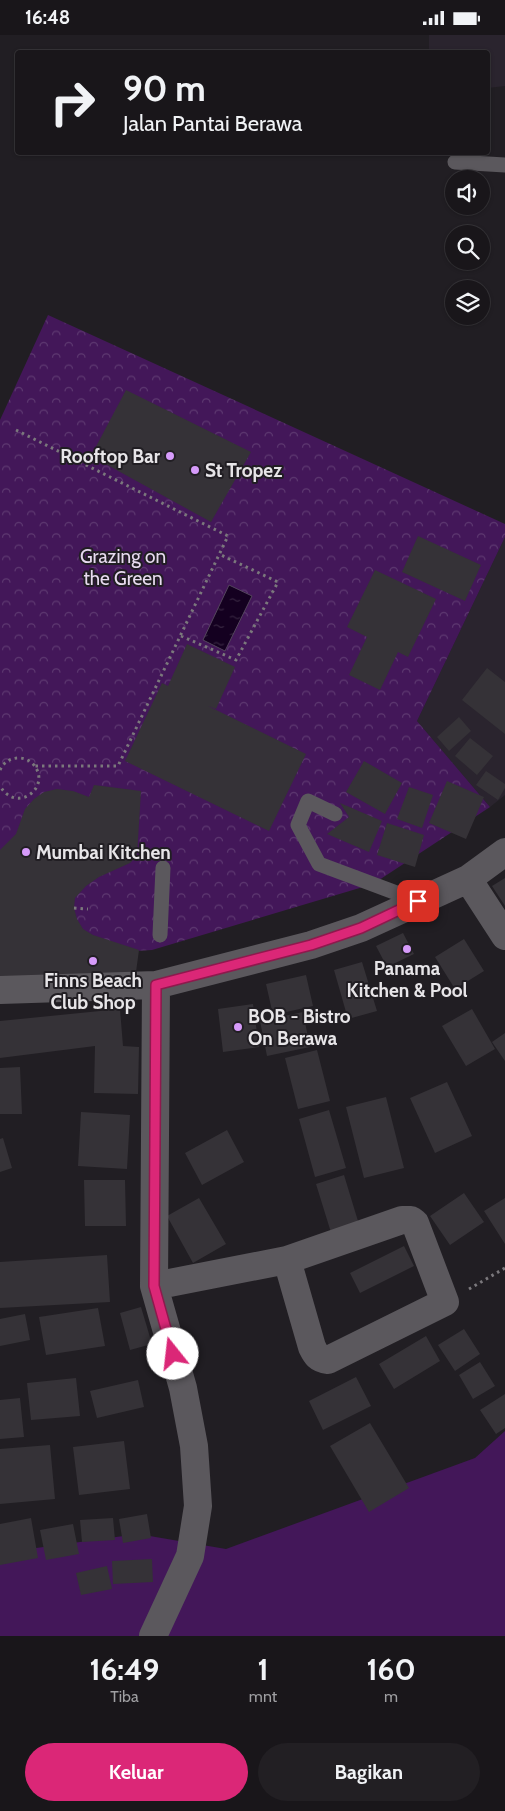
<!DOCTYPE html>
<html lang="id">
<style>
:root{--surface:#19161a;--page:#221f23;--text:#f1f3f6;--muted:#9f9fa2;--line:#373539;--accent:#db2777}
body{margin:0;font-family:Cabin,sans-serif;background:var(--page);color:var(--text);height:100vh;display:flex;flex-direction:column;font-size:19px;white-space:nowrap}
*{box-sizing:border-box;margin:0}
p{font-size:16px;color:var(--muted)}
.icon{flex:none;width:28px;height:28px;fill:none;stroke:currentColor;stroke-width:2;stroke-linecap:round;stroke-linejoin:round}
.map{position:relative;height:1601px;overflow:hidden}
.details{display:flex;flex-direction:column;background:var(--surface);flex:1}
.details>*{flex:none}
.hud{position:absolute;left:15px;top:15px;width:475px;height:105px;border-radius:5px;box-shadow:0 1px 4px #0004,0 0 0 1px var(--line);background:#19161a;color:var(--text);overflow:hidden}
.fabs{position:absolute;left:445px;top:135px;display:grid;gap:10px}
.fabs a{display:grid;place-items:center;width:45px;height:45px;border-radius:50%;background:var(--surface);box-shadow:0 1px 4px #0004,0 0 0 1px var(--line);font-size:25px}
.pin{position:absolute;display:grid;place-items:center;width:42px;height:42px;color:#fff;margin:-21px;border-radius:10px;box-shadow:0 2px 8px #0006}
.me{position:absolute;width:55px;margin:-28px;rotate:344deg;stroke-linejoin:round;filter:drop-shadow(0 0 4px #0008)}
.turn{display:flex;align-items:center;gap:18px;height:105px;padding:0 25px;font-size:22px}
.turn .icon{width:65px;height:65px;stroke-width:2.5}
.turn b{display:block;font-size:35px;line-height:42px}
.eta{display:flex;justify-content:space-evenly;align-items:center;height:85px;text-align:center}
.eta b{font-size:30px;font-weight:700;line-height:35px}
.cta{display:flex;gap:10px;margin-top:auto;padding:10px 25px}
.cta a{flex:1;height:58px;border-radius:30px;background:var(--accent);color:#fff;font-size:20px;font-weight:700;line-height:58px;text-align:center}
.cta a+a{background:var(--page);color:var(--text)}
.status{display:flex;justify-content:space-between;align-items:center;height:35px;padding:0 25px;background:var(--surface);direction:ltr}
.status svg{height:14px;fill:currentColor}
.map>svg:first-child{display:block}
.built{fill:#2a242e}
.grass{fill:#431759}
.forest{fill:url(#forest-crowns)}
.water{fill:url(#water-ripples);stroke:#53455c}
.building{fill:#353237}
.lines{fill:none;stroke-linecap:round;stroke-linejoin:round}
.path{stroke:#7b787c;stroke-width:3;stroke-dasharray:2.5 4;stroke-linecap:butt}
.service{stroke:#5b585d;stroke-width:15}
.minor{stroke:#5b585d;stroke-width:28}
.route-casing{stroke:#8e194d;stroke-width:12}
.route{stroke:#db2777;stroke-width:9}
.poi-dot{fill:#d69bfa;stroke:#211e23;stroke-width:2}
.labels{text-anchor:middle;dominant-baseline:central;stroke-width:4;stroke-linejoin:round;paint-order:stroke}
.poi-label{font-size:19px;font-weight:bold;fill:#e7e5e8;stroke:#211e23;text-anchor:start}
.park-label{font-size:19px;fill:#e8dbf0;stroke:#211e23}
</style>
<div class="status"><b>16:48</b><svg viewBox="0 0 49 12"><path d="M0 12V9h3v3zM5 12V6h3v6zM10 12V3h3v9zM15 12V0h3v12zM26 1h20v11H26zM47 4h2v5h-2z"/></svg></div>
<div class="map">
<svg width="505" height="1601" viewBox="0 0 505 1601">
<defs>
<pattern id="forest-crowns" width="20" height="18" patternUnits="userSpaceOnUse" patternTransform="scale(1.25)"><rect width="20" height="18" fill="#431759"/><path d="M2 6a3 3 0 1 1 6 0M12 15a3 3 0 1 1 6 0" fill="none" stroke="#5e3971"/></pattern>
<pattern id="water-ripples" width="26" height="14" patternUnits="userSpaceOnUse" patternTransform="scale(1.25)"><rect width="26" height="14" fill="#140020"/><path d="M2 4q2-2 4 0t4 0M15 11q2-2 4 0t4 0" fill="none" stroke="#362540"/></pattern>
</defs>
<rect width="100%" height="100%" fill="#211e23"/>
<!-- built -->
<path class="built" d="M429 0H505V51L488 53V18L429 17Z
M505 502V760L490 772 417 686Z"/>
<!-- grass -->
<path class="grass" d="M505 1396V1601H0V1518L138 1499 226 1514 475 1423Z"/>
<!-- forest -->
<path class="forest" d="M48 280 505 489V502L417 686 490 772 373 849 152 915 0 924V385Z"/>
<!-- water -->
<path class="water" d="M229 550 252 561 225 616 203 605Z"/>
<!-- building -->
<path class="building" d="M126 355 251 417 211 487 91 421Z
M418 501 481 530 465 566 402 537Z
M375 535 436 564 408 622 398 617 380 655 349 640 367 602 347 592Z
M187 609 235 632 216 674 208 671 306 719 269 796 125 726 162 648 168 651Z
M487 633 505 647V699L462 665Z
M459 682 471 696 449 716 437 702Z
M470 703 493 721 477 740 455 721Z
M364 726 402 748 385 779 346 757Z
M486 736 505 749V753L498 765 476 750Z
M447 746 484 762 466 804 429 788Z
M94 750 141 756 137 821 130 828 99 842 86 851 75 863 74 873 77 884 83 894 93 900 139 915 136 937 0 946V815L16 799 25 774 34 764 44 757 57 754 73 756 89 762Z
M409 752 433 760 422 793 397 784Z
M340 768 382 786 369 817 327 799 349 782Z
M387 788 424 800 415 832 377 820Z
M505 843V871L492 851Z
M403 898 414 919 387 932 376 911Z
M464 904 484 936 455 954 435 922Z
M362 927 377 976 348 984 334 935Z
M306 940 313 971 273 980 266 949Z
M253 969 259 1012 223 1017 218 974Z
M120 974 123 1011 139 1012 138 1059 94 1058 95 1011 0 1023V986Z
M472 974 495 1014 466 1031 442 991Z
M303 977 310 1012 267 1021 260 986Z
M505 998V1026L492 1007Z
M317 1015 330 1066 298 1074 285 1023Z
M20 1032 22 1079H0V1033Z
M447 1047 472 1101 435 1118 410 1063Z
M386 1062 404 1133 364 1143 346 1072Z
M329 1075 346 1133 315 1142 299 1084Z
M81 1077 130 1080 127 1134 78 1131Z
M227 1095 244 1127 202 1150 185 1118Z
M3 1103 12 1133 0 1137V1104Z
M344 1140 361 1196 333 1204 316 1149Z
M84 1145H125L126 1191H85Z
M464 1158 484 1187 450 1210 430 1181Z
M199 1163 226 1209 193 1228 167 1181Z
M505 1163V1209L484 1176Z
M404 1211 414 1231 360 1258 350 1238Z
M107 1220 110 1267 0 1273V1227Z
M141 1272 152 1309 130 1315 120 1278Z
M98 1273 105 1311 46 1320 39 1282Z
M25 1279 30 1305 0 1311V1284Z
M464 1294 480 1319 455 1336 438 1310Z
M426 1301 440 1326 394 1354 379 1329Z
M480 1327 495 1351 473 1364 459 1340Z
M356 1342 371 1371 323 1395 309 1366Z
M76 1343 80 1381 31 1385 27 1348Z
M138 1345 144 1372 97 1383 90 1356Z
M505 1359V1393L496 1399 480 1375Z
M20 1363 24 1402 0 1404V1365Z
M370 1388 409 1453 369 1477 330 1411Z
M124 1406 130 1454 79 1460 73 1412Z
M50 1410 55 1464 0 1469V1414Z
M147 1479 151 1503 123 1508 119 1484Z
M31 1483 38 1523 0 1530V1489Z
M113 1483 115 1505 82 1507 80 1485Z
M73 1489 79 1519 46 1525 40 1495Z
M152 1524 153 1547 113 1549 112 1526Z
M107 1531 112 1554 81 1560 76 1538Z"/>
<g class="lines">
<!-- path -->
<path class="path" d="M16 395 228 501 118 731H35
M181 601 236 625 278 547 219 519
M0 735C4 727 10 723 19 723 24 723 29 725 33 729 53 751 17 780 0 751
M74 873 88 874
M469 1254 505 1233"/>
<!-- service -->
<path class="service" d="M455 127 505 130
M335 779 308 766 298 790 319 829 418 866
M160 900 163 833"/>
<!-- minor -->
<path class="minor" d="M468 844 505 901
M0 955 156 950 311 910 361 893 468 844 505 817
M154 1251 287 1225 402 1185H411L415 1188 445 1267 328 1325C318 1324 316 1320 312 1312L287 1225
M153 1601 190 1521 198 1471 194 1411 183 1353 154 1251 156 950"/>
</g>
<g class="lines">
<!-- route casing -->
<g class="route-casing">
<path id="route" d="M173 1319 154 1251 156 950 311 910 361 893 418 866"/>
</g>
<!-- route -->
<use href="#route" class="route"/>
</g>
<!-- markers -->
<g class="poi-dot">
<circle cx="170" cy="421" r="5"/>
<circle cx="195" cy="435" r="5"/>
<circle cx="26" cy="817" r="5"/>
<circle cx="407" cy="914" r="5"/>
<circle cx="93" cy="926" r="5"/>
<circle cx="238" cy="992" r="5"/>
</g>
<g class="labels">
<!-- poi labels -->
<g class="poi-label">
<text x="160" y="421" text-anchor="end">Rooftop Bar</text>
<text x="205" y="435">St Tropez</text>
<text x="36" y="817">Mumbai Kitchen</text>
<text x="407" y="933" text-anchor="middle">Panama<tspan x="407" dy="22">Kitchen &amp; Pool</tspan></text>
<text x="93" y="945" text-anchor="middle">Finns Beach<tspan x="93" dy="22">Club Shop</tspan></text>
<text x="248" y="981">BOB - Bistro<tspan x="248" dy="22">On Berawa</tspan></text>
</g>
<!-- park labels -->
<g class="park-label">
<text x="123" y="521">Grazing on<tspan x="123" dy="22">the Green</tspan></text>
</g>
</g>
</svg>
<div class="fabs">
<a><svg class="icon" aria-label="sound" viewBox="0 0 24 24"><path d="M4 9h4l5-4v14l-5-4H4zM17 9q2 3 0 6"/></svg></a>
<a><svg class="icon" aria-label="search" viewBox="0 0 24 24"><circle cx="10" cy="10" r="6"/><path d="M15 15l6 6"/></svg></a>
<a><svg class="icon" aria-label="layers" viewBox="0 0 24 24"><path d="M12 4l9 5-9 5-9-5zM3 14l9 5 9-5"/></svg></a>
</div>
<div class="pin" style="left:418px;top:866px;background:#d93025"><svg class="icon" aria-label="arrive" viewBox="0 0 24 24"><path d="M6 21V4h12l-3 4 3 4H6"/></svg></div>
<svg class="me" style="left:173px;top:1319px" viewBox="-20 -20 40 40"><circle r="19" fill="#fff"/><path d="M0-13L10 11 0 6-10 11z" fill="#db2777"/></svg>
<div class="hud">
<div class="turn"><svg class="icon" aria-label="right" viewBox="0 0 24 24"><path d="M7 20v-9h11M14 6l5 5-5 5"/></svg><div><b>90 m</b>Jalan Pantai Berawa</div></div>
</div>
</div>
<section class="details">
<div class="eta">
<div><b>16:49</b><p>Tiba</p></div>
<div><b>1</b><p>mnt</p></div>
<div><b>160</b><p>m</p></div>
</div>
<div class="cta"><a>Keluar</a><a>Bagikan</a></div>
</section>
